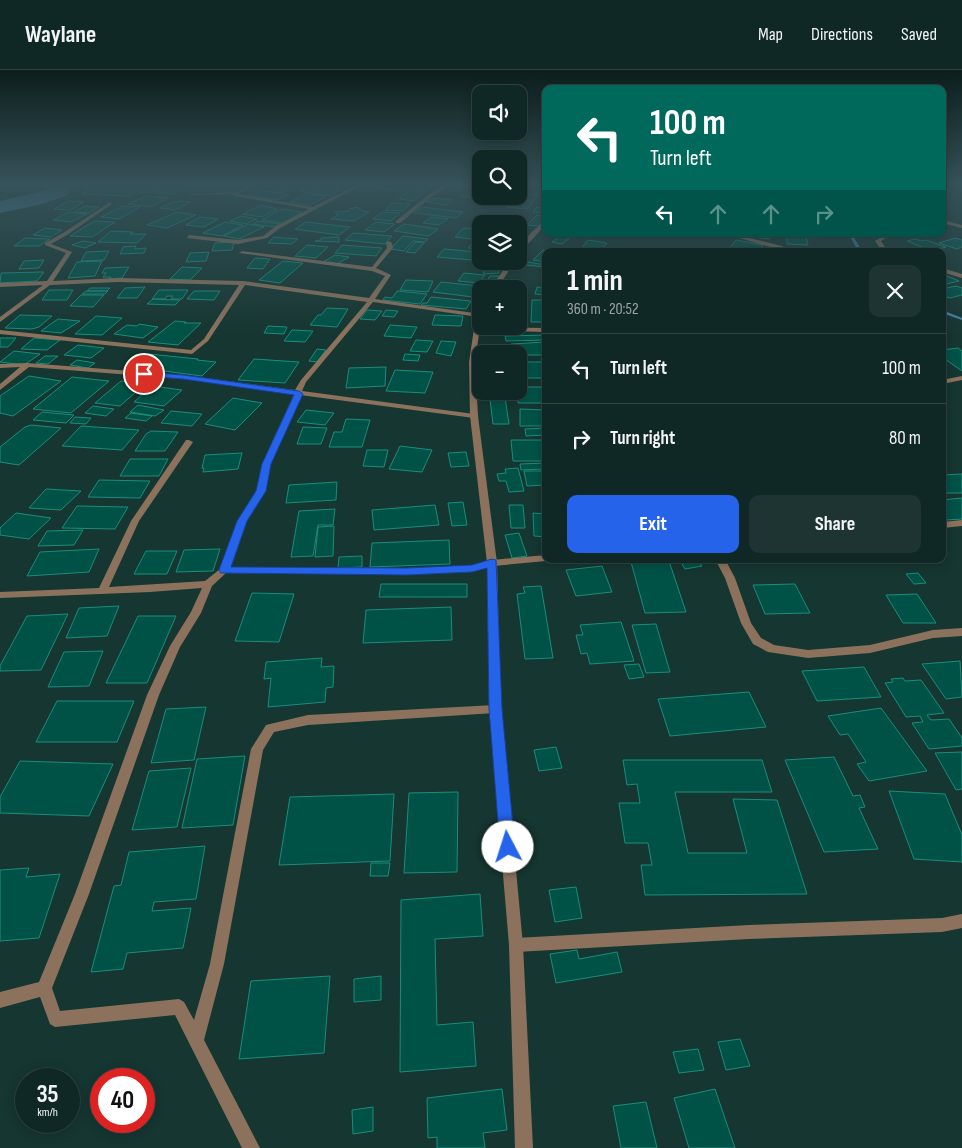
<!DOCTYPE html>
<meta charset="utf-8">
<style>
:root{--surface:#102825;--page:#1e3432;--text:#f1f3f6;--muted:#9ca6a7;--line:#304442;--accent:#2563eb}
body{margin:0;font-family:"Sofia Sans Condensed",sans-serif;background:var(--page);color:var(--text);height:100vh;display:flex;flex-direction:column;font-size:19px;white-space:nowrap}
*{box-sizing:border-box;margin:0}
p{font-size:16px;color:var(--muted)}
.icon{flex:none;width:28px;height:28px;fill:none;stroke:currentColor;stroke-width:2;stroke-linecap:round;stroke-linejoin:round}
.map{position:relative;flex:1;overflow:hidden}
.details{position:absolute;left:542px;top:178px;width:404px;height:315px;display:flex;flex-direction:column;background:var(--surface);border-radius:10px;box-shadow:0 2px 12px #0003,0 0 0 1px var(--line)}
.details>*{flex:none}
.guide{position:absolute;left:542px;top:15px;width:404px;height:152px;border-radius:10px;box-shadow:0 2px 12px #0003,0 0 0 1px var(--line);background:#00695c;color:#fff;overflow:hidden}
.tools{position:absolute;left:472px;top:15px;display:grid;gap:10px}
.tools a{display:grid;place-items:center;width:55px;height:55px;border-radius:10px;background:var(--surface);box-shadow:0 2px 12px #0003,0 0 0 1px var(--line);font-size:25px}
.speed{position:absolute;left:15px;top:998px;display:flex;gap:10px;font-size:25px;font-weight:700;text-align:center}
.speed>*{display:grid;place-content:center;width:65px;height:65px;border-radius:50%;background:var(--surface);box-shadow:0 2px 12px #0003,0 0 0 1px var(--line);line-height:1}
.speed small{font-size:12px;font-weight:400}
.speed .limit{border:8px solid #d22;background:#fff;color:#111}
.pin{position:absolute;display:grid;place-items:center;width:42px;height:42px;color:#fff;margin:-21px;border:2px solid #fff;border-radius:50%;box-shadow:0 1px 5px #0007}
.me{position:absolute;width:55px;margin:-28px;rotate:355deg;stroke-linejoin:round;filter:drop-shadow(0 0 4px #0008)}
.turn{display:flex;align-items:center;gap:18px;height:105px;padding:0 25px;font-size:22px}
.turn .icon{width:65px;height:65px;stroke-width:2.5}
.turn b{display:block;font-size:35px;line-height:42px}
.lanes{display:flex;align-items:center;height:48px;padding:0 25px;background:#0003;justify-content:center;gap:25px;direction:ltr}
.lanes .off{opacity:.35}
.round{display:grid;place-items:center;flex:none;width:52px;height:52px;border-radius:10px;background:var(--page)}
.headline{display:flex;align-items:center;justify-content:space-between;height:85px;padding:0 25px}
h1{font-size:30px;font-weight:700;line-height:38px}
.cta{display:flex;gap:10px;margin-top:auto;padding:10px 25px}
.cta a{flex:1;height:58px;border-radius:10px;background:var(--accent);color:#fff;font-size:20px;font-weight:700;line-height:58px;text-align:center}
.cta a+a{background:var(--page);color:var(--text)}
ul{padding:0;list-style:none}
li{display:flex;align-items:center;gap:15px;height:70px;padding:0 25px;border-top:1px solid var(--line)}
li div{flex:1}
li b{display:block;font-size:19px}
li em{font-style:normal}
header{display:flex;align-items:center;gap:30px;box-sizing:border-box;height:70px;padding:0 25px;background:var(--surface);border-bottom:1px solid var(--line)}
header strong{font-size:24px}
nav{display:flex;gap:28px;margin-inline-start:auto;font-size:18px}
.map>svg:first-child{display:block}
.lines{fill:none;stroke-linecap:round;stroke-linejoin:round}
.stream{fill:#4884ad;fill-rule:evenodd}
.river{fill:#4884ad;fill-rule:evenodd}
.building{fill:#005247;stroke:#1b8d7d}
.minor{fill:#8c725d;fill-rule:evenodd}
.tertiary{fill:#8c725d;fill-rule:evenodd}
.route{fill:#2563eb;stroke:#184099}
</style>
<header>
<strong>Waylane</strong>
<nav><a>Map</a><a>Directions</a><a>Saved</a></nav>
</header>
<div class="map">
<svg width="962" height="1078" viewBox="0 0 962 1078">
<rect width="100%" height="100%" fill="#163631"/>
<g class="lines">
<!-- stream -->
<path class="stream" d="M834 164H840L853 166 862 181H858L851 168Z
M942 240 962 248V250L942 243Z"/>
<!-- river -->
<path class="river" d="M42 113H61L69 122 66 126 38 135 0 143V131L48 120Z"/>
</g>
<!-- building -->
<path class="building" d="M122 113H146L129 126 82 124 89 119 112 120Z
M376 113H389L410 116 401 122 369 117Z
M422 113H439L437 117H420Z
M476 115 480 127H462L459 116Z
M177 116 191 117 183 119 175 124 155 123 162 119H172Z
M283 116 296 117 288 122 275 120Z
M147 117H159L151 123 138 122Z
M308 117 320 119 312 123 299 121Z
M326 118 341 120 331 126 315 124Z
M412 118 427 120 414 131 399 129Z
M258 120 284 123 282 124 289 125 278 130 247 125Z
M307 123 327 126 310 135 290 132Z
M520 123 539 124 527 139 507 137 516 126H519Z
M147 126 168 128 150 137 128 134Z
M494 126H513L508 133 489 131Z
M434 128 452 130 446 135 427 132Z
M69 131 84 132 70 140 54 139Z
M182 131 191 132 175 140 160 138 173 132Z
M392 133 410 134 403 141 385 140Z
M261 135 277 139 262 147 243 144Z
M85 136 99 137 89 143 74 142Z
M123 136 140 137 119 149 101 147Z
M358 137 362 141 369 142 354 151 331 149 338 145 335 142 350 141 349 139Z
M422 137 463 142 456 148 414 143Z
M537 137 546 138V143L533 142Z
M281 139 302 142 283 153 262 150Z
M68 142 87 144 71 152 53 150Z
M177 142 196 145 167 158 147 155Z
M382 142 400 143 391 151 373 149Z
M537 145 546 146V150L539 156 527 155Z
M241 146 257 149 246 154 230 151Z
M200 147 218 149 204 157 186 155Z
M431 147 448 149 439 155 423 153Z
M94 151 115 152 92 167 70 166Z
M258 151 280 154 274 157 253 154Z
M225 152 243 155 222 166 203 163Z
M306 152 350 157 339 165 295 159Z
M376 152 395 154 384 162 365 160Z
M249 154 264 157 239 169 224 166Z
M404 154 438 159 429 166 394 161Z
M45 158 62 160 51 167 33 165Z
M463 158 480 159 471 169 455 167Z
M111 161 133 162 130 164H146L137 173 98 172Z
M353 163 392 166 385 174 345 170Z
M749 164H772L769 169 748 166Z
M789 164H818L817 168Z
M403 166 428 169 425 172 413 171 404 181 390 179Z
M561 166 571 167 562 174 552 172Z
M787 166 806 167 808 175 787 174Z
M274 167 298 169 292 174 268 173Z
M339 167V172L315 171 321 170V168Z
M25 168 50 169 39 176H14Z
M955 168 962 170V177L957 179 939 173Z
M915 169 922 171 926 170 946 177 931 181 907 171Z
M588 170 607 173 600 181 580 180Z
M736 170 763 175 758 181 730 178Z
M83 171 96 173 85 178 72 175Z
M234 172 232 180 212 181 215 173Z
M415 172 424 173 415 183 406 182Z
M473 172 481 173V180L468 178Z
M307 175 328 177 316 188 295 186Z
M342 175 382 178 376 186 335 183Z
M136 176 135 179 146 178 144 183 120 184 123 177Z
M444 179 478 182 472 190 437 187Z
M543 180 550 181H546V192L533 190Z
M109 181 104 190 81 191 86 182Z
M209 182 206 191 186 192 190 183Z
M335 185 349 187 337 194 323 192Z
M255 188 270 189 263 199 247 198Z
M44 190 39 198 19 199 24 191Z
M102 191 95 206 68 208 77 192Z
M283 191 303 193 280 213 259 210Z
M528 192 546 195V197L525 195Z
M129 197 122 208 109 209 111 207H103L106 203H102L105 198Z
M182 197 202 198 190 210 170 209Z
M483 200H498L499 203 484 204Z
M44 202 37 211 0 213 1 203Z
M464 203 485 205 479 213 458 211Z
M942 204 959 211 942 215Z
M490 206H499L494 215 485 214Z
M406 210 433 211 428 222 400 220Z
M441 212 489 217 488 219H481V228L433 222Z
M956 216 962 218V225L950 228 942 225V219Z
M145 217 137 228H117L125 218Z
M537 217 546 218V225L535 224Z
M90 218H110L107 221H87Z
M49 220H73L67 230H42Z
M159 220H188L182 229H171L173 226H167L165 229H152Z
M86 221H108L105 224H82Z
M194 221H220L214 230 187 229Z
M397 221 427 224 420 234 383 230 385 227 392 228Z
M81 225H104L93 237 70 236Z
M431 227 471 231 466 239 421 235 423 233H427Z
M153 229 180 230 175 235 147 234Z
M532 230H546V252H531Z
M327 238 348 239 337 257 310 255 318 245H321Z
M367 240 382 241 375 250 360 249Z
M386 240 398 241 394 247 382 246Z
M20 245 52 246 39 257 32 259 5 258Z
M435 245 463 246 461 256 432 255Z
M96 246 122 248 102 265 75 264Z
M58 249 80 251 61 263 41 261Z
M175 251 186 252 184 253H201L178 275 148 272Z
M139 254 158 257 143 268 114 264 127 255 137 256Z
M390 255 417 257 411 268 384 266Z
M268 256 287 257 284 264 264 263Z
M292 260 313 261 305 272 284 271Z
M546 265V270L506 271 505 266Z
M0 268H16L8 277H0Z
M34 268 60 270 47 280 21 279Z
M416 270 433 271 427 282 410 281Z
M441 271 456 272 451 286 436 283Z
M546 272V285H522L521 281H513L511 274Z
M78 275 104 278 91 288 64 285Z
M958 278 962 281V301L942 287V280Z
M317 279 326 280 317 292 309 291Z
M14 281 40 284 24 295 0 292Z
M149 284 198 289 197 290 216 292 202 306 134 297Z
M405 284 420 285 418 291 403 290Z
M45 286H58L48 294 36 293Z
M254 289 299 292 285 313 238 310Z
M77 290 95 293 88 298 70 295Z
M519 292H545L546 308H519Z
M386 297 385 316 346 318 349 298Z
M395 300 433 302 425 323 386 321Z
M29 306 61 311 13 346 0 343V326Z
M72 307 109 311 71 343 33 339Z
M121 311 145 314 120 336 95 333Z
M152 316 182 320 164 336 134 332Z
M519 317H546V333H518Z
M489 321H504L509 354H493Z
M233 328 262 333 235 360 205 354Z
M138 335 164 340 155 346 130 342Z
M93 336 114 339 106 346 85 343Z
M520 339 546 340V356H520Z
M306 340 334 343 325 355 297 352Z
M171 341 202 344 192 356 161 353Z
M42 342 74 345 66 353 33 350Z
M131 343 152 346 146 351 125 348Z
M75 347 91 348 86 354 70 353Z
M346 349 370 350 362 377H329L334 362H342Z
M31 355 61 358 19 395 0 392V377L25 357Z
M81 356 139 360 122 380 62 376Z
M303 357 327 358 321 374H297Z
M546 358V365L526 366 525 359Z
M151 361 178 362 165 381H135L146 364Z
M511 370H546V391H513Z
M400 376 432 380 422 402 389 399Z
M367 380H388L384 397 363 396Z
M466 382 469 396 451 397 448 383Z
M242 383 238 399 203 402 204 398H202L205 385Z
M130 389H168L159 406H120Z
M546 393V399L521 400 520 394Z
M518 398 524 421 509 422 506 411H499L497 404 506 403 505 399Z
M524 401H546V415L527 416Z
M962 404V423H942V405Z
M99 410 150 411 140 428 88 427Z
M337 412 336 430 286 433 289 415Z
M46 419 81 421 61 440 29 438Z
M962 428V449L946 450 942 446V430Z
M463 432 467 455 452 456 448 433Z
M435 435 439 455 374 460 372 440Z
M509 435H523L525 458H511Z
M77 436 128 437 115 459 62 458Z
M335 439 333 455H318L313 486 291 487 299 441Z
M16 443 51 448 29 469 0 465V458Z
M533 443 546 444V467L534 466Z
M334 456 333 486 315 487 318 457Z
M83 460 74 475 38 476 47 461Z
M519 463 527 486 512 488 505 465Z
M449 470 450 494 370 497 372 473Z
M99 479 89 502 27 506 40 482Z
M220 479 213 501 176 502 184 480Z
M146 481H177L167 504H134Z
M362 486V497L338 498 339 487Z
M679 489H697L702 496 685 499Z
M669 491 686 542 645 543 631 492Z
M602 496 612 522 576 526 566 500Z
M918 503 926 513 914 514 906 504Z
M381 514H467V527H379Z
M795 514 810 543 765 544 753 515Z
M541 516 553 588 525 589 517 524 525 523 523 517Z
M252 523 294 524 279 572 235 571Z
M917 524 925 536 936 553H903L886 525Z
M119 536 107 566 66 568 79 538Z
M451 537 452 570 363 573 366 540Z
M68 544 41 600 0 601V596L27 546Z
M138 546H176L147 613H106Z
M621 552 634 591 590 594 587 583 581 584 576 565H583L580 555Z
M656 554 670 602 646 603 632 555Z
M103 581 89 616 48 617 64 582Z
M322 588 321 597 334 596 333 617 326 618 325 632 268 637 271 608 264 609 266 592Z
M960 591 962 627 946 629 922 594Z
M639 594 644 607 629 609 624 595Z
M864 597 881 627 817 631 802 601Z
M903 608 905 611 921 610 944 643 927 645 931 650 949 649 962 668V676L929 679 912 653 923 652 920 646 906 647 885 613 893 612 891 609Z
M749 622 766 657 670 666 658 629Z
M57 631H134L117 672H36Z
M206 637 194 690 151 693 166 639Z
M881 638 927 701 869 711 857 694 866 692 848 664 840 665 828 646Z
M556 677 562 698 539 701 534 680Z
M962 682V719L956 720 935 683Z
M245 686 233 755 182 758 197 689Z
M834 687 853 726 860 725 865 737 859 738 878 779 824 782 785 690Z
M623 690H762L772 722H675L688 783H747L733 729 777 730 807 824 645 825 641 795H652L648 773H625L619 733H640L637 714 627 715Z
M20 691 113 694 89 746 0 743V727Z
M191 698 177 757 132 760 149 701Z
M889 721 945 724 962 765V792L914 789Z
M458 722 457 802 404 803 409 723Z
M394 724 390 791 279 795 290 727Z
M205 776 196 829 154 832 152 841 191 838 183 878 127 883 123 899 91 902 114 816 121 815 129 782Z
M371 793H390L388 806H370Z
M29 798 26 807 60 804 39 868 0 871V800Z
M576 817 582 848 555 852 549 820Z
M480 824 483 866 435 869 437 955 473 952 476 996 400 1002 401 830Z
M577 880 579 889 617 882 622 902 556 913 550 884Z
M330 906 324 983 239 989 251 911Z
M381 906V930L354 932V909Z
M740 969 750 996 726 1000 718 972Z
M698 979 704 1000 679 1003 673 982Z
M502 1019 507 1060 483 1063 485 1078H437V1067L428 1068 427 1028Z
M715 1019 735 1078H689L674 1028Z
M646 1032 657 1078H621L613 1036Z
M373 1037V1061L353 1064 352 1040Z"/>
<g class="lines">
<!-- minor -->
<path class="minor" d="M252 113H257L238 124 313 137 360 113H366L280 158 267 168 238 174 187 168 189 165 238 170 263 166 276 156 309 139 234 126 232 124 191 125 189 124 237 122Z
M448 113H453L433 126 400 153H396V151L429 124Z
M536 113 546 114V116L536 114Z
M110 132 112 134 67 165 51 174 72 182 53 211 118 208 243 211 369 228 385 206 372 201 239 183 242 181 372 197 387 178 386 173 389 171 392 173 393 178 376 198 391 205 375 229 481 244V246L479 247 373 232 306 312 302 321 474 344 478 346 474 348 300 325 270 394 265 421 246 451 230 497 407 498 472 496 492 490 546 485V489H550L546 491 493 496 472 502 407 504 226 503 212 516 201 543 180 577 159 625 89 824 52 918 60 941 179 929 184 932 194 950 210 894 251 679 266 655 308 645 495 635 499 636 501 639 499 642 495 643 308 655 274 662 263 680 224 894 204 970 260 1078H242L175 945 55 957 50 954 40 927 0 938V922L39 912 75 824 147 625 170 576 191 542 202 518 150 522 0 528V522L99 518 131 451 186 370H189L193 372 139 451 109 517 205 511 220 499 238 451 257 421 262 394 294 324 183 309 29 297 0 320V314L20 297 0 298V294L27 293 183 305 295 320 301 310 367 232 245 215 208 271 192 284 0 264V260L191 280 204 269 239 215 118 212 50 215 0 252V247L43 215 0 217V213L47 211 66 183 45 175V173L63 163Z
M942 150 962 155V158L942 153Z
M726 164H733L782 176 791 181H784Z
M887 164H892L881 171 885 177 880 178 875 171Z
M942 198 962 204V208L942 202Z
M477 257 546 258V262L475 260V258Z
M962 306V310L942 314V310Z
M962 450V456L942 458V452Z
M715 489H725L735 508 751 553 761 568 774 575 808 580 870 575 933 560 962 558V566L933 568 870 583 808 588 768 582 753 574 741 553 725 508Z
M962 844V858L942 862 749 869 516 882 511 880 509 875 511 870 516 868 749 855 942 848Z"/>
<!-- tertiary -->
<path class="tertiary" d="M544 151H546V154L519 184C519 171 536 159 544 151Z
M509 191H515L497 219H491Z
M481 238V250L475 292 478 346 497 493 501 639 523 875 533 1078H515L509 875 489 639 487 493 470 346 469 292 476 245 479 239Z"/>
</g>
<!-- sky -->
<linearGradient id="sky" x2="0" y2="1"><stop stop-color="#0c1e1b"/><stop offset="0.43" stop-color="#36525a"/><stop offset="1" stop-color="#36525a" stop-opacity="0"/></linearGradient>
<rect width="962" height="264" fill="url(#sky)"/>
<!-- route -->
<path class="route" d="M141 302 183 305 299 321 303 324 271 394 266 421 247 451 231 497 407 498 472 495 492 489 496 490 502 639 515 777 513 781 508 783 502 781 500 777 489 639 487 498 472 502 407 505 221 503 219 500 237 451 256 421 262 394 294 325 183 309 144 306H141Z"/>
</svg>
<div class="tools">
<a><svg class="icon" aria-label="sound" viewBox="0 0 24 24"><path d="M4 9h4l5-4v14l-5-4H4zM17 9q2 3 0 6"/></svg></a>
<a><svg class="icon" aria-label="search" viewBox="0 0 24 24"><circle cx="10" cy="10" r="6"/><path d="M15 15l6 6"/></svg></a>
<a><svg class="icon" aria-label="layers" viewBox="0 0 24 24"><path d="M12 4l9 5-9 5-9-5zM3 14l9 5 9-5"/></svg></a>
<a>+</a>
<a>−</a>
</div>
<div class="speed"><div>35<small>km/h</small></div><div class="limit">40</div></div>
<div class="pin" style="left:144px;top:304px;background:#d93025"><svg class="icon" aria-label="arrive" viewBox="0 0 24 24"><path d="M6 21V4h12l-3 4 3 4H6"/></svg></div>
<svg class="me" style="left:508px;top:777px" viewBox="-20 -20 40 40"><circle r="19" fill="#fff"/><path d="M0-13L10 11 0 6-10 11z" fill="#2563eb"/></svg>
<div class="guide">
<div class="turn"><svg class="icon" aria-label="left" viewBox="0 0 24 24"><path d="M17 20v-9H6M10 6l-5 5 5 5"/></svg><div><b>100 m</b>Turn left</div></div>
<div class="lanes"><svg class="icon" aria-label="left" viewBox="0 0 24 24"><path d="M17 20v-9H6M10 6l-5 5 5 5"/></svg><svg class="icon off" aria-label="ahead" viewBox="0 0 24 24"><path d="M12 20V5M6 11l6-6 6 6"/></svg><svg class="icon off" aria-label="ahead" viewBox="0 0 24 24"><path d="M12 20V5M6 11l6-6 6 6"/></svg><svg class="icon off" aria-label="right" viewBox="0 0 24 24"><path d="M7 20v-9h11M14 6l5 5-5 5"/></svg></div>
</div>
<section class="details">
<div class="headline"><div><h1>1 min</h1><p>360 m · 20:52</p></div><a class="round"><svg class="icon" aria-label="close" viewBox="0 0 24 24"><path d="M6 6l12 12M18 6L6 18"/></svg></a></div>
<ul>
<li><svg class="icon" aria-label="left" viewBox="0 0 24 24"><path d="M17 20v-9H6M10 6l-5 5 5 5"/></svg><div><b>Turn left</b></div><em>100 m</em></li>
<li><svg class="icon" aria-label="right" viewBox="0 0 24 24"><path d="M7 20v-9h11M14 6l5 5-5 5"/></svg><div><b>Turn right</b></div><em>80 m</em></li>
</ul>
<div class="cta"><a>Exit</a><a>Share</a></div>
</section>
</div>
